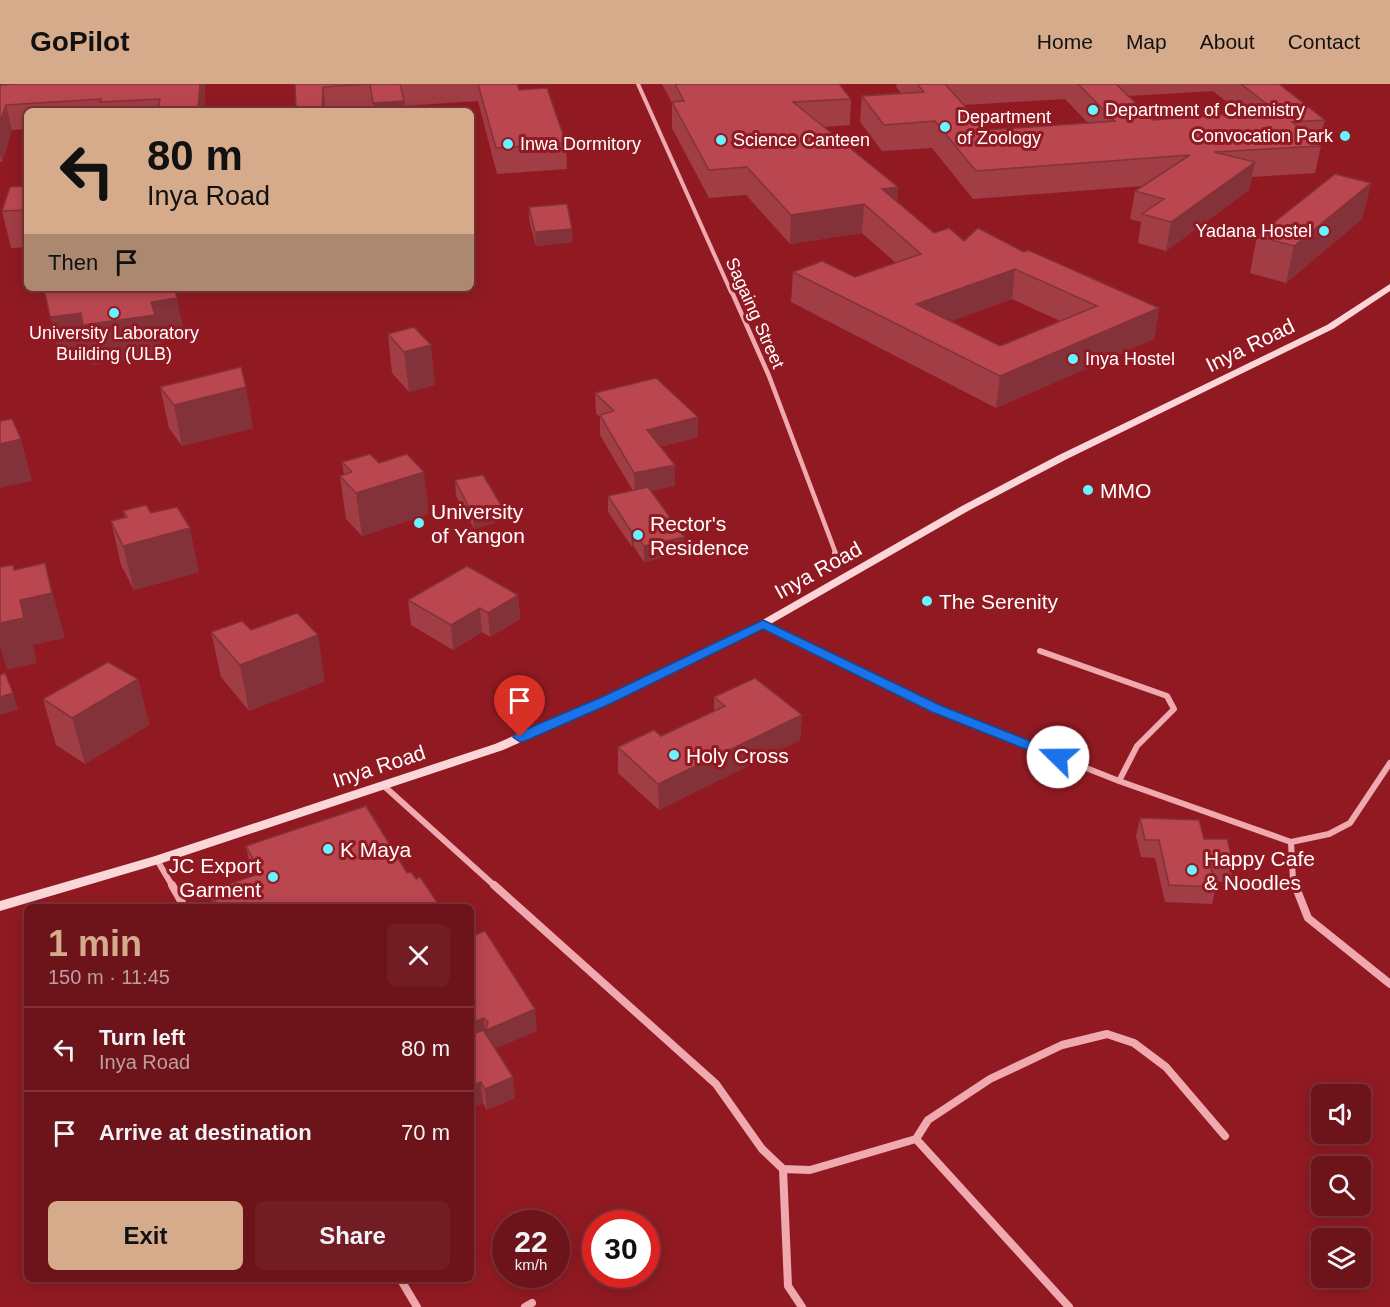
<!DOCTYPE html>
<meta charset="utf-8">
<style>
:root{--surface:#6d141a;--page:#721d23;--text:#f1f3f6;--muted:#bf9ea2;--line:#7f3339;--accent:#d6ab8b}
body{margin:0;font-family:Helvetica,sans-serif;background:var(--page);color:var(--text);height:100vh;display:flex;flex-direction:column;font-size:22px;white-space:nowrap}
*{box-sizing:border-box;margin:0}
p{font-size:20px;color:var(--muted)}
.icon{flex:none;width:33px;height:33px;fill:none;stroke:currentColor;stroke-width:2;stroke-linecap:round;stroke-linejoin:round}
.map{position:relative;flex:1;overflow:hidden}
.sheet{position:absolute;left:24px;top:820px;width:450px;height:378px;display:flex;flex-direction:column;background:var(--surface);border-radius:9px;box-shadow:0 3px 15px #0003,0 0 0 2px var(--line)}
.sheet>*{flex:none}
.guide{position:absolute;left:24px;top:24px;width:450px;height:183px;border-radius:9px;box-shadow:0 3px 15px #0003,0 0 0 2px var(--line);background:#d6ab8b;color:#111;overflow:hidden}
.buttons{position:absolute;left:1311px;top:1000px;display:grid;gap:12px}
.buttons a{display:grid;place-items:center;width:60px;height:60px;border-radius:9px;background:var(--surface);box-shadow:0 3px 15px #0003,0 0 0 2px var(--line);font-size:30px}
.speed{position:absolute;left:492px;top:1126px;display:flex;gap:12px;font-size:30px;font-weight:700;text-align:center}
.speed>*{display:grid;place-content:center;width:78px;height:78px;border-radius:50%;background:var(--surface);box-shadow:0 3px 15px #0003,0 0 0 2px var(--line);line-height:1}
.speed small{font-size:15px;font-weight:400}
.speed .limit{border:9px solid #d22;background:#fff;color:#111}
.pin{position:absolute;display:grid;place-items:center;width:51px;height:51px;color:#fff;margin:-62px -26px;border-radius:50% 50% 50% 0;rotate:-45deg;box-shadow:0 0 6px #0007}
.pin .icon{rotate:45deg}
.me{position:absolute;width:66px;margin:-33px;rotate:292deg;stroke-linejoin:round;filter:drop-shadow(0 0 4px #0008)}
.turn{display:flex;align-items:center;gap:21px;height:126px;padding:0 24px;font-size:27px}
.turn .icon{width:78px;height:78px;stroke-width:2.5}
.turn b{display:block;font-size:42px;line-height:51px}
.then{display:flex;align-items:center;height:57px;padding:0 24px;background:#0003;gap:12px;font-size:22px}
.round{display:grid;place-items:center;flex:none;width:63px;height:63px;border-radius:9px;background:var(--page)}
.head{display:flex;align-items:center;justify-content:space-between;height:102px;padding:0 24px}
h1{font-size:36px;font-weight:700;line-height:45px;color:var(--accent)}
.button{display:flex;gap:12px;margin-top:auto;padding:12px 24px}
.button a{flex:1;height:69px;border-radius:9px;background:var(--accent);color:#111;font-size:24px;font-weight:700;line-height:69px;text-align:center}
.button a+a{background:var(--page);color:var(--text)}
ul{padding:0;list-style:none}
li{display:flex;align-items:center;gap:18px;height:84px;padding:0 24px;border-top:2px solid var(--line)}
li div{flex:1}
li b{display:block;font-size:22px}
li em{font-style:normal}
header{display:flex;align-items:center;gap:36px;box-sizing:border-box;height:84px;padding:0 30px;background:var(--accent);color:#111}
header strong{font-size:28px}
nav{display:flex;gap:33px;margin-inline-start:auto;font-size:21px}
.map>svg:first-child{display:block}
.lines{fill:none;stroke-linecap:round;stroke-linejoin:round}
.street-far3{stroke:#efa9af;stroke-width:4}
.street-far2{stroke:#efa9af;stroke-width:4.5}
.street-far1{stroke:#efa9af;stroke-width:6}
.street{stroke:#efa9af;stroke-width:8}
.secondary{fill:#fad6d9;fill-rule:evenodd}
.wall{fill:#a03d45;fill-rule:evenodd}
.shaded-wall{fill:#823238}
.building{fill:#ba4750;stroke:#823238;stroke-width:1.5;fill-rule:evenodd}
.route{fill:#1a73e8;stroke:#114b97;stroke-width:1.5}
.poi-dot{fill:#67f3ff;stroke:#911a22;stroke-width:2}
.labels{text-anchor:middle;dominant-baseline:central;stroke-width:6;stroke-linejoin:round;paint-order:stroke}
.far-poi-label{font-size:18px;fill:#fff;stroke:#911a22;text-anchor:start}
.far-street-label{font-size:18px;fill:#fff;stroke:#911a22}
.street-label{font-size:21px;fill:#fff;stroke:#911a22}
.poi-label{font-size:21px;fill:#fff;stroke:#911a22;text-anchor:start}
</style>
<header>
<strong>GoPilot</strong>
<nav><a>Home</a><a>Map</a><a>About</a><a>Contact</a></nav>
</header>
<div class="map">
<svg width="1390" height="1223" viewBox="0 0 1390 1223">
<rect width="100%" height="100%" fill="#911a22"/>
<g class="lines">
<!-- street-far3 -->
<path class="street-far3" d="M638 0 731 208"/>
<!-- street-far2 -->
<path class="street-far2" d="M731 206 769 292 836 470"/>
<!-- street-far1 -->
<path class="street-far1" d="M835 469 837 474
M763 540 937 625 1119 697 1291 758 1329 750 1350 739 1390 679
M1040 567 1167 612 1174 625 1137 662 1119 697
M384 702 496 803
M1291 758 1293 796 1296 803
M157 776 173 803"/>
<!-- street -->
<path class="street" d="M172 801 185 824
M494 801 716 1000 762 1065 783 1085 810 1086 916 1055 1069 1223
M1295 801 1308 834 1390 900
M916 1055 928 1036 990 995 1062 961 1107 950 1134 959 1166 983 1225 1052
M783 1085 788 1202 802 1223
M401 1196 417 1223
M525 1223 532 1219"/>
<!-- secondary -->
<path class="secondary" d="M1390 200V207L1333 245 1067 375 968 427 767 542 611 619 503 666 162 779 0 827V817L152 773 495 660 603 613 759 538 960 423 1059 371 1327 241Z"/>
</g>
<!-- wall -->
<path class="wall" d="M14 0H205L204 27H27V45L12 46 2 78H0V1Z
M295 0H517L519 6 566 59 567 85 497 90 478 17 404 22 405 27H373L372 25 341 27H296Z
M662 0H839L851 15 850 41 823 43 898 103 897 118 934 149 964 157 1024 168 1159 224 1154 255 996 324 791 218 793 188 855 193 896 179 862 149 790 160 746 111 709 114 672 44V19ZM1012 215 1060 237 1000 262 951 237Z
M897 0H1279L1325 36 1319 60 1321 62 1315 89 1252 93 1249 106 1166 167 1138 159 1141 138 1130 135 1135 107 1143 102 973 115 932 64 882 67 860 38 862 12 901 9 896 3ZM1213 7 1241 29 1153 36 1128 12ZM1065 15 1088 39 986 46 964 21Z
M1371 99 1362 135 1286 199 1250 189 1257 152Z
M27 102V163L11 164 2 127Z
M529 123 573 158 536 162 529 136Z
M388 250 435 301 409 308 392 289Z
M160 303 253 344 182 362 169 344Z
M595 309 698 353 660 363 675 381V402L651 406 684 453V469L644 478 634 463H632L608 428V412L633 407 600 351V333L596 329Z
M342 378 429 430 362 452 346 435 340 392 344 391Z
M455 396 503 436 474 445 456 412Z
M123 427 151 429 199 488 134 506 121 481 111 437 125 434Z
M518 511 520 535 490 553 482 548 453 566 411 541 408 516Z
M211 548 325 597 249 627 221 593Z
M138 595 149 641 85 680 56 661 43 615Z
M714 613 802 631 800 656 659 726 618 689V663L661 652 714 627Z
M1140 734 1204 755 1234 781 1230 798H1215L1216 803 1212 820 1165 818 1155 774 1141 773 1136 752Z
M246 762 407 789 416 795 441 824H214L210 807 255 791 250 782Z
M471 850 537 947 495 964 515 1014 487 1026 483 1019 471 1024Z"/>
<!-- shaded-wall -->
<path class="shaded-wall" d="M200 0H205L204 27H198Z
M323 3 326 27H322Z
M404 17 405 27H374L373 19Z
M6 21 12 46 2 78 0 71V38Z
M1255 78 1249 106 1166 167 1171 138Z
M1371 99 1362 135 1286 199 1294 162Z
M898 103 896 132 882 105Z
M864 120 862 149 790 160 791 131Z
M572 145 573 158 536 162 535 148Z
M1015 185 1012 215 916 250V220Z
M177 214 185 253 160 257 163 270 92 281 89 268 59 273 50 233Z
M1159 224 1154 255 996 324 1000 292Z
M431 261 435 301 409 308 404 268Z
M246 303 253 344 182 362 174 321Z
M698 333V353L647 366V346Z
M21 355 32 397 0 404V360Z
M675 381V402L635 410 634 389Z
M424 388 429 430 362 452 356 409Z
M501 421 503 436 474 445 472 429Z
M190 444 199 488 134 506 123 462Z
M631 447H634V463H632Z
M684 453V469L644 478V462Z
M45 479 65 554 33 561 37 579 7 586 0 563V539L20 516H23Z
M518 511 520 535 490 553 488 529Z
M480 524 482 548 453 566 451 541Z
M318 551 325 597 249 627 240 581Z
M138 595 149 641 85 680 72 634Z
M13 609 18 626 0 631V613Z
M802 631 800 656 659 726 658 700Z
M269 820 270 824H260Z
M535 925 537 947 487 968 471 961V939L484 934 485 946Z
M513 993 515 1014 487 1026 485 1005Z
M481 998 483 1019 471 1024V1002Z"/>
<!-- building -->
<path class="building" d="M14 0H200L198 27H158L160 15 100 18 101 15 6 21 0 38V1Z
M295 0H400L404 17 373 19 370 0 323 3 322 27H296Z
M478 0H517L519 6 547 4 566 59 496 64Z
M675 0H839L851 15 793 18 898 103 882 105 934 149 949 144 964 157 978 144 1024 168 1028 166 1159 224 1000 292 793 188 822 177 855 193 921 170 864 120 791 131 747 83 709 86 672 18 684 17ZM1015 185 1097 222 1000 262 916 220Z
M917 0H945L986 46 1115 37 1078 0H1116L1153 36 1276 27 1241 0H1279L1325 36 1292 38 1321 62 1214 68 1255 78 1171 138 1142 130 1164 115 1135 107 1190 71 976 87 935 37 884 41 862 12 924 8Z
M1335 90 1371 99 1294 162 1257 152Z
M27 102V126L2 127 10 103Z
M567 120 572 145 535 148 529 123Z
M44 204H174L177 214 151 218 155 231 83 241 81 229 50 233Z
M414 243 431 261 404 268 388 250Z
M241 283 246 303 174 321 160 303Z
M656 294 698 333 647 346 675 381 634 389 600 331 614 327 595 309Z
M12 335 21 355 0 360V337Z
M370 370 379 379 407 370 424 388 356 409 340 392 352 388 342 378Z
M483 391 501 421 472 429 455 396Z
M648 403 684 453 644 462 634 447H631L608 412Z
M146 421 151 429 177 423 190 444 123 462 111 437 127 433 123 427Z
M45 479 52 509 20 516 24 534 0 539V483L13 481 14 486Z
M467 482 518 511 488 529 480 524 451 541 408 516Z
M297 529 318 551 240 581 211 548 242 537 251 546Z
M108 578 138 595 72 634 43 615Z
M5 589 13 609 0 613V591Z
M755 594 802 631 658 700 618 663 654 646 661 652 725 622 714 613Z
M366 722 407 789 411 788 416 795 420 793 441 824H271L269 820 260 824H219L210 807 261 789 246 762Z
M1140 734 1199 736 1204 755H1227L1234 781 1210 780 1216 803 1169 801 1159 756H1145Z
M485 847 535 925 484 947 513 993 485 1005 481 998 471 1002V951L486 945 488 938 484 934 471 939V850L472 852Z"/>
<!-- route -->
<path class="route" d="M763 536 942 622 1063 670 1065 673 1063 676H1053L932 628 763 545 612 619 525 657 520 658 513 653 515 650 602 613Z"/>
<!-- markers -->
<g class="poi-dot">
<circle cx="1093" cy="26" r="6"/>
<circle cx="945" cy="43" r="6"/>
<circle cx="1345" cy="52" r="6"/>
<circle cx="721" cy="56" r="6"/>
<circle cx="508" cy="60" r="6"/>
<circle cx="1324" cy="147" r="6"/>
<circle cx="114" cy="229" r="6"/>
<circle cx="1073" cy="275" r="6"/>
<circle cx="1088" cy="406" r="6"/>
<circle cx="419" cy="439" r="6"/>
<circle cx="638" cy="451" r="6"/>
<circle cx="927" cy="517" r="6"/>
<circle cx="674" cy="671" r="6"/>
<circle cx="328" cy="765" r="6"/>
<circle cx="1192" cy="786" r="6"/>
<circle cx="273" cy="793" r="6"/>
</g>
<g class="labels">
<!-- far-poi labels -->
<g class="far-poi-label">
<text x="1105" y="26">Department of Chemistry</text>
<text x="957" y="33">Department<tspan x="957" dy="21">of Zoology</tspan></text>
<text x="1333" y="52" text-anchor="end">Convocation Park</text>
<text x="733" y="56">Science Canteen</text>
<text x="520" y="60">Inwa Dormitory</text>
<text x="1312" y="147" text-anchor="end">Yadana Hostel</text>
<text x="114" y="249" text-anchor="middle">University Laboratory<tspan x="114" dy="21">Building (ULB)</tspan></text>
<text x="1085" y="275">Inya Hostel</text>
</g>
<!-- far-street labels -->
<g class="far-street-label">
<text transform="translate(755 229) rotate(66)">Sagaing Street</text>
</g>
<!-- street labels -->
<g class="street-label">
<text transform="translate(1250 261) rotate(-26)">Inya Road</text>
<text transform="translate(818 486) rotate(-29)">Inya Road</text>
<text transform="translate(379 682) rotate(-18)">Inya Road</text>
</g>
<!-- poi labels -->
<g class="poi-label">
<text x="1100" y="406">MMO</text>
<text x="431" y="427">University<tspan x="431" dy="24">of Yangon</tspan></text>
<text x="650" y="439">Rector's<tspan x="650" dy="24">Residence</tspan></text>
<text x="939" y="517">The Serenity</text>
<text x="686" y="671">Holy Cross</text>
<text x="340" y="765">K Maya</text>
<text x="1204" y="774">Happy Cafe<tspan x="1204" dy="24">&amp; Noodles</tspan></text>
<text x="261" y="781" text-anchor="end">JC Export<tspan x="261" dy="24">Garment</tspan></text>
</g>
</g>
</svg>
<div class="buttons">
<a><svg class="icon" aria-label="sound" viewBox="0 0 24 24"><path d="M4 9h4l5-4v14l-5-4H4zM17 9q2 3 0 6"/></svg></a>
<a><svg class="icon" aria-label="search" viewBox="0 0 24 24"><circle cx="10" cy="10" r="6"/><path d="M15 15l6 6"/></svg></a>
<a><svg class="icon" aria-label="layers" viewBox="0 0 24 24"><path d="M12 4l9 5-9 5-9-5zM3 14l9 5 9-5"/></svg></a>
</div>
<div class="speed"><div>22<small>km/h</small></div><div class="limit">30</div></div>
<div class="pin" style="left:520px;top:653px;background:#d93025"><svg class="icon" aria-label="arrive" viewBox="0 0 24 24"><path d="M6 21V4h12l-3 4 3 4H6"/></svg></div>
<svg class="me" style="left:1058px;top:673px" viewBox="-20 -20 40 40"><circle r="19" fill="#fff"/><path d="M0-13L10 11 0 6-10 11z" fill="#1a73e8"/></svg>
<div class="guide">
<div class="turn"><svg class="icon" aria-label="left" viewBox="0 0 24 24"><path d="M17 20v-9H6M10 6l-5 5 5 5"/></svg><div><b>80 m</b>Inya Road</div></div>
<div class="then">Then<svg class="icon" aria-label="arrive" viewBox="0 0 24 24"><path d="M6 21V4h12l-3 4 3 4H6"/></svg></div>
</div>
<section class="sheet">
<div class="head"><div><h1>1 min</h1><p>150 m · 11:45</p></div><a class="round"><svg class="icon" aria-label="close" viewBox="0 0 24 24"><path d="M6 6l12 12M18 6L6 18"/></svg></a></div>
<ul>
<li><svg class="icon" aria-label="left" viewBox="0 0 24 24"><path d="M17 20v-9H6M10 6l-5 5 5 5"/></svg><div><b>Turn left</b><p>Inya Road</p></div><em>80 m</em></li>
<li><svg class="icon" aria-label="arrive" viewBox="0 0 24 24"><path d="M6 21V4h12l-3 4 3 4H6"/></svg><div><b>Arrive at destination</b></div><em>70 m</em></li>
</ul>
<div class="button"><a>Exit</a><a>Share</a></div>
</section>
</div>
